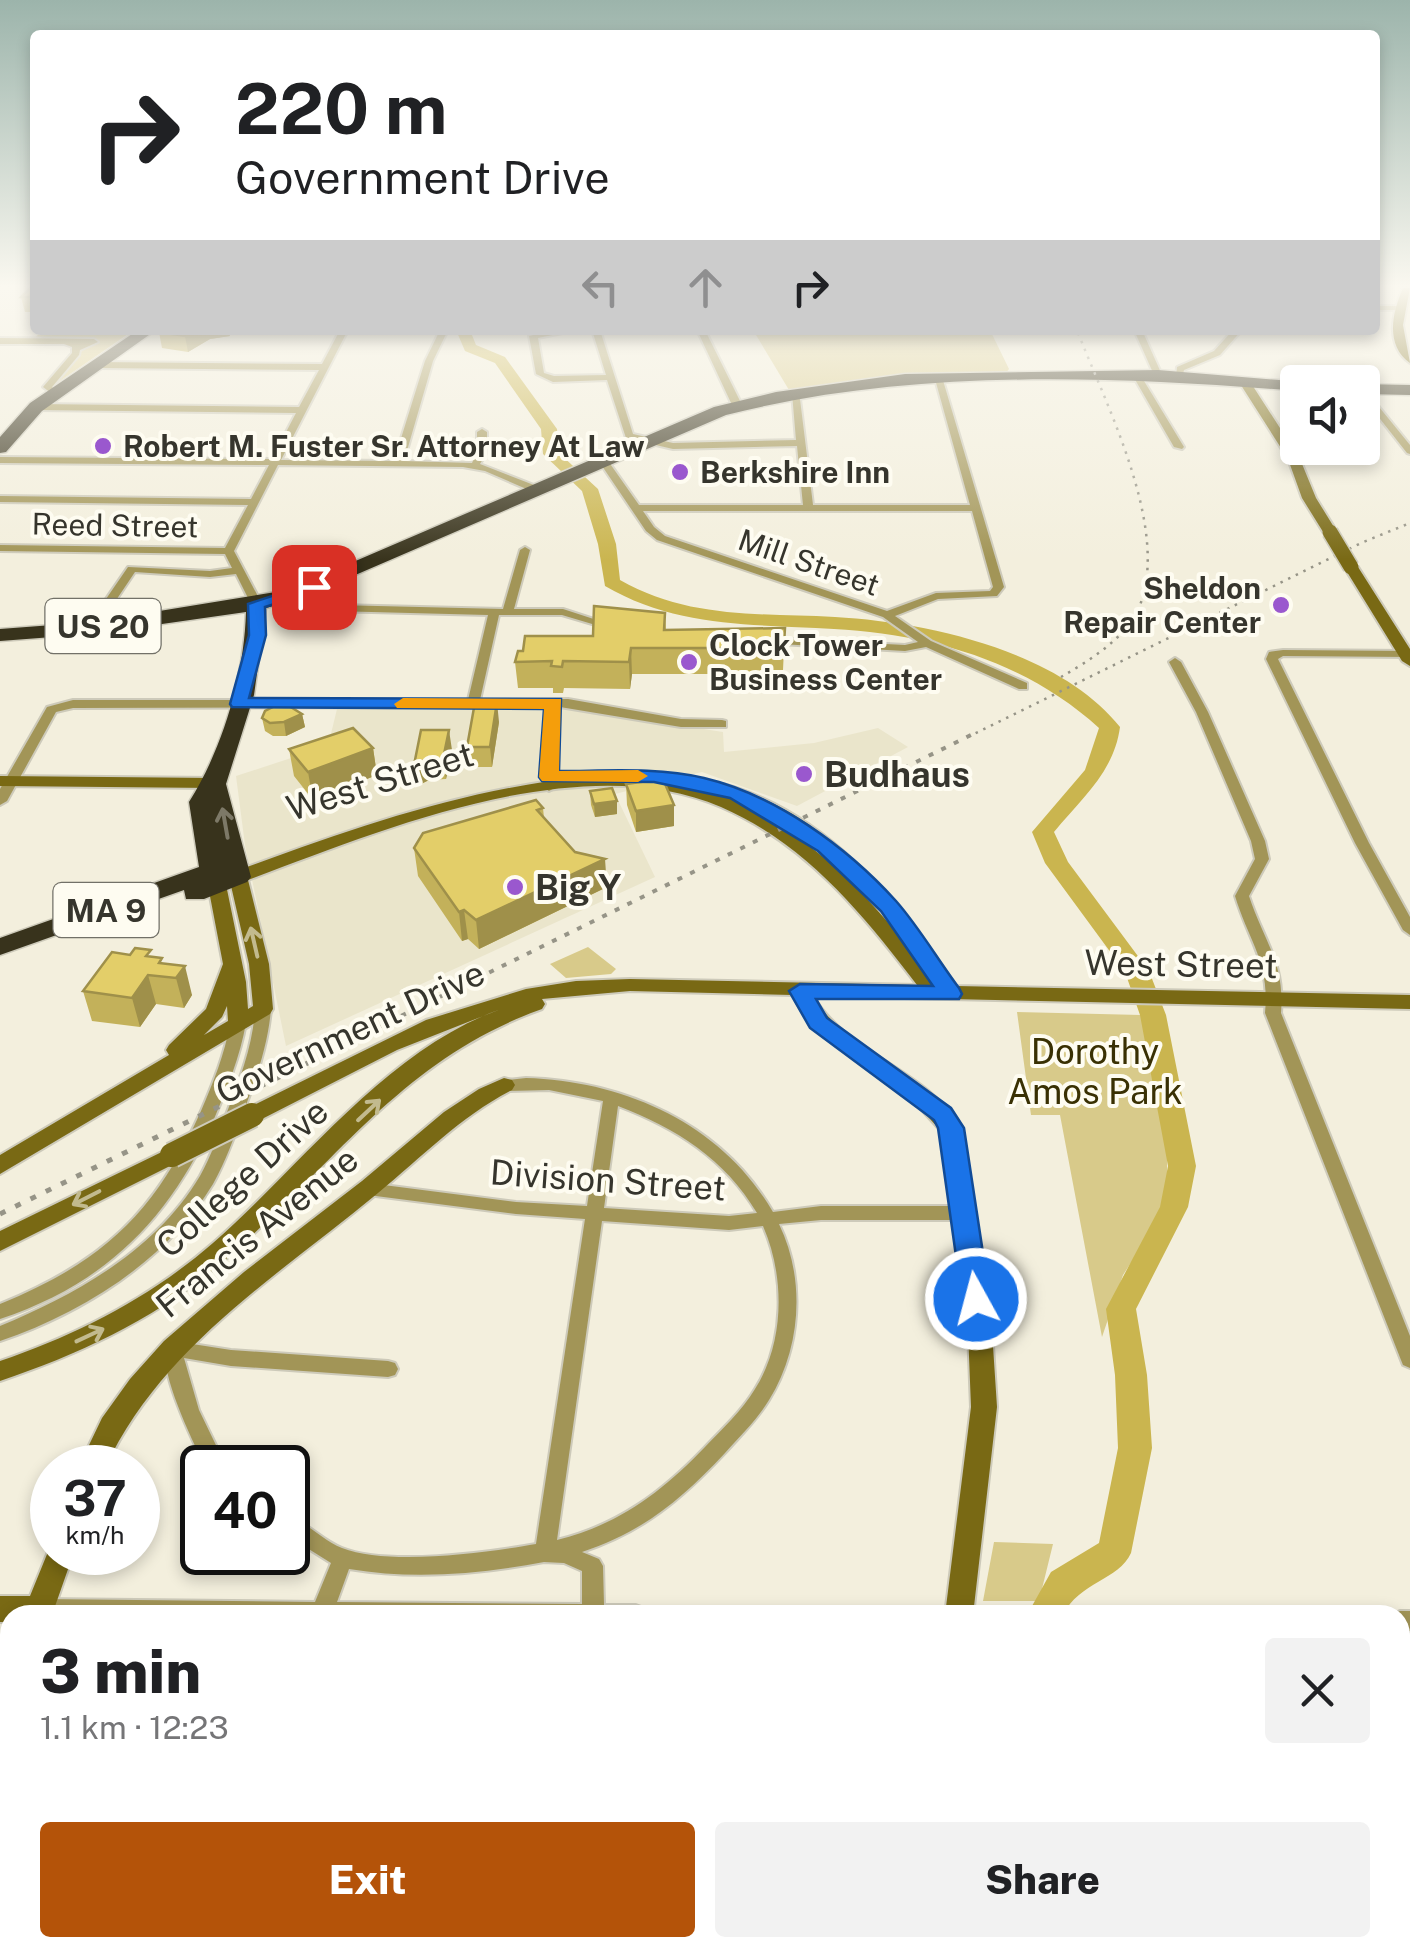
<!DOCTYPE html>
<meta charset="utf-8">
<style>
:root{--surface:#fff;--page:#f2f2f2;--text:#202124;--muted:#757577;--accent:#b45309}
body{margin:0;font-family:"Public Sans",sans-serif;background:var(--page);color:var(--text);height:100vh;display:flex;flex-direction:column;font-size:38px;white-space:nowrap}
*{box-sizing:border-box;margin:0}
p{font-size:32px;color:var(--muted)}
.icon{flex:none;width:55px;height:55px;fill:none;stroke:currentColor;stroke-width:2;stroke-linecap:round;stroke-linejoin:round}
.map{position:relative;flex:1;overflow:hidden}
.details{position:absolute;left:0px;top:1605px;width:1410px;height:352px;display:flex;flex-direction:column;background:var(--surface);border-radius:30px 30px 0 0;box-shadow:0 5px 15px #0003}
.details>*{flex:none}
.banner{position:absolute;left:30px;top:30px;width:1350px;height:305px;border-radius:10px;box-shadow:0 5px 15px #0003;background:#fff;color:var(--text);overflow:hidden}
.buttons{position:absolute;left:1280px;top:365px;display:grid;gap:20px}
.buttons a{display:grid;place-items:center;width:100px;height:100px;border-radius:10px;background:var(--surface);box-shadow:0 5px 15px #0003;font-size:50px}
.speed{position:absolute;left:30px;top:1445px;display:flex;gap:20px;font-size:50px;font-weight:700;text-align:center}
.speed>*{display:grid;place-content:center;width:130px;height:130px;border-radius:50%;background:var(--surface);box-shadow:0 5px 15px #0003;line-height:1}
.speed small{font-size:25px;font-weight:400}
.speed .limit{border:5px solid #111;border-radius:15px;background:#fff;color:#111}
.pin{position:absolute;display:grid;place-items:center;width:85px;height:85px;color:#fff;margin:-42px;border-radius:20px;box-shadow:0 5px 15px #0006}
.me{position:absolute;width:110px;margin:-55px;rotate:353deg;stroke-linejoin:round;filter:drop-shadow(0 0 8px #0008)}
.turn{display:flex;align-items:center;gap:35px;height:210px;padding:0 40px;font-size:45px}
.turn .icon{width:130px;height:130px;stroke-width:2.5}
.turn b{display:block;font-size:70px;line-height:85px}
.lanes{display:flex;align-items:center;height:95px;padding:0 40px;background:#0003;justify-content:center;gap:50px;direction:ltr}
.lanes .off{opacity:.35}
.round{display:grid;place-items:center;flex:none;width:105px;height:105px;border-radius:10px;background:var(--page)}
.headline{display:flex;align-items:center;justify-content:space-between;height:170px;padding:0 40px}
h1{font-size:60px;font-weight:800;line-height:75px}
.cta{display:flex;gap:20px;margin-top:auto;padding:20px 40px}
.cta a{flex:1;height:115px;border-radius:10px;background:var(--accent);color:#fff;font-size:40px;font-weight:800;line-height:115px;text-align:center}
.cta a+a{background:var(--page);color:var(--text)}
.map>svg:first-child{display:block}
.built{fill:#eae5cb}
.green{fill:#d8ca8a}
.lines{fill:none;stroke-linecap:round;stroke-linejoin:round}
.river{fill:#cab54f;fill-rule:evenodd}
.street-casing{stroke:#cdcaba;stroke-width:4}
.secondary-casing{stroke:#cdcaba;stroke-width:4}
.highway-casing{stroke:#cdcaba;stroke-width:3}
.street{fill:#a29557;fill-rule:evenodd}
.secondary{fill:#796914;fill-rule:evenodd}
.highway{fill:#38331c;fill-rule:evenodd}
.rail-far2{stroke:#969487;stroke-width:2.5;stroke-dasharray:2.5 6;stroke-linecap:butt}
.rail-far1{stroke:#969487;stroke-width:4;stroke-dasharray:5 9;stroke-linecap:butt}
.rail{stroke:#969487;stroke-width:5;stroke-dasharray:6 11;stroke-linecap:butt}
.secondary-bridge-far1-casing{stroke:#cdcaba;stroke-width:18;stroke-linecap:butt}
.secondary-bridge-casing{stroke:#cdcaba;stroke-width:28;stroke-linecap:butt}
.secondary-bridge-far1{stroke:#796914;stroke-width:15}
.secondary-bridge{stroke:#796914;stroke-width:24}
.wall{fill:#c3b15a}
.shaded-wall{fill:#9f904a}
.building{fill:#e3ce69;stroke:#9f904a;stroke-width:2.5}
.oneway{stroke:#7d7967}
.oneway2{stroke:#c2ba8e}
.route{fill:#1a73e8;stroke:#114b97;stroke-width:2.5}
.slow{fill:#f59e0b}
.poi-dot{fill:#9a58ce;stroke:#fefcf1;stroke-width:4}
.labels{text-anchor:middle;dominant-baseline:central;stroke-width:8;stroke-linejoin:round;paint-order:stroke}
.far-poi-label{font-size:30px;font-weight:bold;fill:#36352d;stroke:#fefcf1;text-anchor:start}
.far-street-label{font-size:30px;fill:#36352d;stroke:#fefcf1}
.shield{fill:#fefcf1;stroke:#727168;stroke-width:2.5}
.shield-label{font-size:32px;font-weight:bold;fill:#36352d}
.poi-label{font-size:35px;font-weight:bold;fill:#36352d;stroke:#fefcf1;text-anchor:start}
.street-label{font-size:35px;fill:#36352d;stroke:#fefcf1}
.park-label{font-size:35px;fill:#393003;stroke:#fefcf1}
</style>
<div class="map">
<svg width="1410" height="1956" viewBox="0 0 1410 1956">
<rect width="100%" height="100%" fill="#f3efdd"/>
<!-- built -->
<path class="built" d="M337 709H575L723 732 724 752 814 743 878 728 908 747 797 806 702 772 615 794 655 877 286 1046 245 845 236 776 328 746Z"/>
<!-- green -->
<path class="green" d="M42 330H134L57 383 92 338 36 337Z
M753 330H990L1009 369 1005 374 877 377 789 390Z
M588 947 616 969 611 974 566 978 550 964Z
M1017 1012 1141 1015 1167 1140V1189L1159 1219 1123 1275 1102 1337 1060 1115H1031Z
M994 1542 1053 1544 1039 1601H983Z
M1115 1948H1307L1308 1956H1119Z"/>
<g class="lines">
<!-- river -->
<path class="river" d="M456 330H470L476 345 505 357 557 429 559 453 598 489 616 544 620 580C688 619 759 613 835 617 927 622 1060 651 1120 727 1114 772 1082 798 1054 832L1068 862 1149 971 1166 1015 1196 1166 1188 1207 1136 1309 1147 1375 1152 1448 1131 1553C1119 1580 1079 1582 1063 1615H1027L1051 1572 1099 1543 1118 1448 1115 1375 1106 1309 1160 1207 1168 1166 1140 1015 1125 972 1045 863 1032 832 1085 770 1099 728C1027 662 931 634 834 629 753 624 677 628 605 586L598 544 582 491 543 454 541 429 495 363 465 351Z
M1071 1948H1113L1117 1956H1074Z"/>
<!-- street casing -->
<g class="street-casing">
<path id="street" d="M1375 306H1399L1403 308 1399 310H1375Z
M340 330H348L281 460 394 461 425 361 440 330H448L433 361 404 461 472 463 477 452V432L482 429 487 432V452L480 464 539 487V491H531L485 471 463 467 278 465 234 551 262 604 260 606H252L236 574 210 577 135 572 96 630 92 631 86 628 128 567 210 571 232 568 225 554 0 551V545L225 548 248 505 0 502V496L251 499 269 465 0 463V457L272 459 296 413 36 410 31 407 36 404 299 407 319 370 97 368 93 365 97 362 322 364Z
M556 330H577L538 338 544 373 554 376 606 375 592 330H600L633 434 673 443 796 440 792 393 799 391 813 505H970L935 379 942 377 1004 587 997 596 938 599 895 616 931 641 1027 683V689H1019L926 647 905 651 762 643 760 641 766 638 905 645 918 642 883 617 657 540 646 531 598 460 600 458H606L639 505H803L797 446 673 449 626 438 607 380 553 382 536 374 529 336ZM643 511H972L993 587 990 591 936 593 887 611 665 536 654 527Z
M697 330H705L742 405 740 407 732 405Z
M1134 330H1142L1162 375 1161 377 1154 375Z
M1233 330H1242L1220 355 1184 370 1182 378H1176L1177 367 1214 351Z
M0 338 94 339 98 342 80 350 79 355 52 387 59 393 55 396 43 387 72 353V347L64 344H0Z
M1134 374 1141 376 1184 447 1182 449 1174 447 1133 376Z
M1362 386 1410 445V454L1407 453 1362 396Z
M525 547 530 550 514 609H563L615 626 609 629 562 615H499L480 700 568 699 681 719 722 720 726 721V727H681L560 707 556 787 549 791 542 787 548 707 73 708 56 712 7 801 0 805V789L47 707 73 700H468L488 615 294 610 288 607 294 604 503 609 520 550Z
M1283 650 1410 651V657L1283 656 1278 659 1369 843 1410 917V935L1403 930 1355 843 1266 659 1269 652Z
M1175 658 1181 662 1208 712 1265 841 1269 859 1249 896C1264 942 1285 962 1281 1013L1410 1336V1368L1403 1365 1401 1360 1265 1013C1270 962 1249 942 1235 896L1255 859 1251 841 1196 712 1169 662Z
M263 1004 271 1009C268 1045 256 1079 243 1113 234 1137 226 1161 213 1184 167 1260 83 1313 0 1341V1326C77 1294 156 1250 200 1176 211 1156 219 1134 227 1112 240 1079 253 1045 255 1009Z
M238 1018 246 1023C240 1057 227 1088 214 1119 170 1219 105 1284 0 1319V1304C103 1262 155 1213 201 1111 213 1083 225 1054 230 1023Z
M526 1078C625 1081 722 1124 773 1212L821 1206H964L970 1208 973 1213 970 1218 964 1220H821L779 1224C806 1280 801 1348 769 1400 757 1420 740 1436 725 1453 682 1499 643 1532 582 1552L599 1559 603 1566 604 1605H636L644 1608 647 1615H32L29 1609 32 1602 40 1599 315 1602 331 1563 288 1536V1516C308 1523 322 1540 342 1548 388 1566 486 1553 536 1544L585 1219 516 1214 368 1195 362 1193 359 1189 362 1185 368 1183 516 1202 587 1206 603 1101 549 1090 504 1091 498 1089 496 1085 498 1081ZM618 1106C676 1128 725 1159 757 1213L729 1216 604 1208ZM602 1221 729 1230 763 1226C785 1276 785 1342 755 1389 742 1411 722 1429 705 1447 662 1492 618 1525 557 1540ZM544 1562 564 1563 582 1571V1604L337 1602 349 1569C415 1580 479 1574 544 1562Z
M173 1341 231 1350 388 1361 395 1363 398 1369 395 1375 388 1377 231 1366 184 1358 199 1410 227 1468H206C193 1442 158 1371 166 1344Z
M1400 1611H1410V1631H1400V1615H1392Z
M1400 1677 1408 1680 1410 1685V1740L1402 1737 1400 1732Z
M243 1948H269L267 1956H241Z
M560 1948H585V1956H559Z"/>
</g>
<!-- secondary casing -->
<g class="secondary-casing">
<path id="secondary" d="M1403 288H1410L1403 325 1410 363C1385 345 1392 313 1403 288Z
M1241 380H1249L1300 459 1316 498 1337 532 1335 535H1325L1302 498 1288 459 1239 382Z
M1351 563 1358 567 1410 649V666L1402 661 1344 567Z
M0 776 214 778 223 783 214 788 0 786Z
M592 776 651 779 723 795 714 789 723 784C826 812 899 901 956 986L1410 995V1009L813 996C848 1055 925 1069 962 1128L992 1331 997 1407 973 1615H945L971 1407 968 1331 940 1130 909 1096 823 1036 806 1018 792 995 630 991 542 999 545 1004 542 1009C402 1059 334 1165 227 1258 161 1316 83 1353 0 1381V1361C77 1335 151 1297 213 1243 301 1166 387 1049 501 1009L397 1050 260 1120H244L241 1115 244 1110 426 1020 526 989 576 981 630 979 917 985C862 913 806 844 721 807 582 746 381 830 248 880L269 964 273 1009 270 1014 0 1174V1155L169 1055 166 1050 169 1045 206 1009 223 964 205 870 207 866H221L223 870 246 982 248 1009 253 1006 249 964 229 877 231 873C350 829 465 788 592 776ZM736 801C809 831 866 888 912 951 863 890 809 834 736 801ZM227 1006 228 1021 204 1035 222 1017Z
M504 1078 512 1080 515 1085 512 1090C461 1116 422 1157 378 1193 278 1276 162 1346 105 1468H78L102 1418 130 1379 164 1341 244 1272 362 1181 444 1112 479 1089Z
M172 1147 180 1149 183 1155 180 1161 0 1251V1231Z
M52 1542V1552H74L52 1615H10V1622H0V1596H30Z
M10 1695V1751L0 1755V1699Z
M946 1948H980L981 1956H947Z"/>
</g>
<!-- highway casing -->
<g class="highway-casing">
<path id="highway" d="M138 330H156L42 411 6 452 0 453V437L30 403Z
M1158 370 1303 382H1298V391C1108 376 911 368 726 415L302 598 266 608 254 695 226 784 251 877 247 882 204 899H186L184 890 0 955V938L199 867 189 802C223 748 244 677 246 612L92 634 0 641V629L92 622 288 590 714 407 776 392 905 374Z
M1362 384 1410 385V395L1362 394Z"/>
</g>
<!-- street -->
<use href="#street" class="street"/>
<!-- secondary -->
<use href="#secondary" class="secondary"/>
<!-- highway -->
<use href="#highway" class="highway"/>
<!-- rail-far2 -->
<path class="rail-far2" d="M1061 677C1090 660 1127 638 1140 605 1170 527 1105 403 1077 330
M968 737 1361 543 1410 523"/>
<!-- rail-far1 -->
<path class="rail-far1" d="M326 1053 973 734"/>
<!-- rail -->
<path class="rail" d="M0 1214 332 1051"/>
<!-- secondary-bridge-far1 casing -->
<g class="secondary-bridge-far1-casing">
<path id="secondary-bridge-far1" d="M1330 532 1351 567"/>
</g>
<!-- secondary-bridge casing -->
<g class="secondary-bridge-casing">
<path id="secondary-bridge" d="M172 1155 252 1115"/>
</g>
<!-- secondary-bridge-far1 -->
<use href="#secondary-bridge-far1" class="secondary-bridge-far1"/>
<!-- secondary-bridge -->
<use href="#secondary-bridge" class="secondary-bridge"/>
</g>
<!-- wall -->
<path class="wall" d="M35 288V312H25L21 297Z
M159 332 230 336 210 339 188 352 162 348Z
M665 613 666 630 785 628 783 670H760V674H632L630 689 564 688 563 693H553V688H518L515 662 523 651 593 636Z
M302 714 305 727 286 736H273L265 731 262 718Z
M499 722 492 767H469L467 747Z
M421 730 452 750 446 779 429 780 417 786 414 765Z
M373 748 377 775 313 800 294 776 289 749Z
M626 784 674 805V826L636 832 627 805Z
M590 791 617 801V814L595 817 591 805Z
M543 808 544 818 607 887 479 949 468 939 462 941 418 876 414 848Z
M130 955 152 957 163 963 192 995 184 1008 156 1004 140 1027 92 1021 83 991Z"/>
<!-- shaded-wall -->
<path class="shaded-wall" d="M195 330H229L230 336 210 339 188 352 185 336Z
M631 648 632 674 630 689 629 662Z
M497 702 499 722 492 767 490 747Z
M302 714 305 727 286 736 284 722Z
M449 730 452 750 446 779 443 759Z
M373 748 377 775 313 800 308 772Z
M427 759 429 780 417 786 414 765Z
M617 801V814L595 817 594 804Z
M674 805V826L636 832V811Z
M605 859 607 887 479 949 476 920Z
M464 910 468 939 462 941 459 912Z
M185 966 192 995 184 1008 176 978Z
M148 975 156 1004 140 1027 132 998Z"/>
<!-- building -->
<path class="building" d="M30 288H35V297H21Z
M162 330H195L185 336 159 332Z
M594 606 665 613 664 630 785 628 784 644H760V648H631L629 662 563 661 562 667 551 666 552 661 515 662 518 651H523L525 636H593Z
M475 702H497L490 747H467Z
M275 706H289L302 714 284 722 270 723 262 718 265 711Z
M353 728 373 748 308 772 289 749Z
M421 730H449L443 759H427L414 765Z
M663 779 674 805 636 811 626 784Z
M612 788 617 801 594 804 590 791Z
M536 800 543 808 537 810 575 852 605 859 476 920 464 910 459 912 414 848 423 833Z
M135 948 151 950 146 956 162 958 159 963 185 966 176 978 148 975 132 998 83 991 112 952 130 955Z"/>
<!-- one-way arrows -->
<defs><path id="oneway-shaft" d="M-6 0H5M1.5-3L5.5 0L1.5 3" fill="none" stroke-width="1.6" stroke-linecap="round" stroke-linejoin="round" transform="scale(2.5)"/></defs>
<use class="oneway" href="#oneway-shaft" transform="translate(225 823) rotate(-100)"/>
<g class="oneway2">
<use href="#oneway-shaft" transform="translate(254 942) rotate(-103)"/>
<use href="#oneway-shaft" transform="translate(369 1110) rotate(-43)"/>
<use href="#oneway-shaft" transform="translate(86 1198) rotate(153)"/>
<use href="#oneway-shaft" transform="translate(90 1335) rotate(-25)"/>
</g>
<!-- sky -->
<linearGradient id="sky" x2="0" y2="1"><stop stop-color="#9cb4ab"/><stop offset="0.51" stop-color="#faf8f0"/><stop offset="1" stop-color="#faf8f0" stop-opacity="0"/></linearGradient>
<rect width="1410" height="561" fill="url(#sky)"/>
<!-- route -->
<path class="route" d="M314 582 320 583V590L265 607 266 635 249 698 561 699 559 771C607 771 657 767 704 778 776 795 847 847 896 901 919 927 938 960 959 988L962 994 959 999H816L827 1018 951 1108 964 1128 990 1299 986 1307 976 1310 966 1307 962 1299 938 1128 934 1120 810 1028 789 991 800 984 933 986 881 911 818 851 730 798 654 782 542 781 539 777 544 709 232 707 230 704 249 635 248 604Z"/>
<!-- slow -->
<path class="slow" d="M403 698 561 699 559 771 638 770 648 776 638 782 542 781 539 777 544 709 397 708 394 704Z"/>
<!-- markers -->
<g class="poi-dot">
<circle cx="103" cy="446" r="10"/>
<circle cx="680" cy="472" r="10"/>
<circle cx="1281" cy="605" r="10"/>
<circle cx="689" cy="662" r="10"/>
<circle cx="804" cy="774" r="10"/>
<circle cx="515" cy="887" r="10"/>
</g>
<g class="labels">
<!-- far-poi labels -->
<g class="far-poi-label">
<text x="123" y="446">Robert M. Fuster Sr. Attorney At Law</text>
<text x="700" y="472">Berkshire Inn</text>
<text x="1261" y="588" text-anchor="end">Sheldon<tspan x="1261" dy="34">Repair Center</tspan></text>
<text x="709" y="645">Clock Tower<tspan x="709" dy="34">Business Center</tspan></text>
</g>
<!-- far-street labels -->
<g class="far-street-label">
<text transform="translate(115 525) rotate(1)">Reed Street</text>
<text transform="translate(809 562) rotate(19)">Mill Street</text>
</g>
<!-- shield labels -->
<g class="shield">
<rect x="45.5" y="599" width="115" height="54" rx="8"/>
<rect x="53.5" y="883" width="105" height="54" rx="8"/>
</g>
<g class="shield-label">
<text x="103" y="626">US 20</text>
<text x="106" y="910">MA 9</text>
</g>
<!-- poi labels -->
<g class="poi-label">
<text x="824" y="774">Budhaus</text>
<text x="535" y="887">Big Y</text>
</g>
<!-- street labels -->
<g class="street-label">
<text transform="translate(380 781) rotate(-17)">West Street</text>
<text transform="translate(1181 964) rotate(1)">West Street</text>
<text transform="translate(350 1032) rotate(-25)">Government Drive</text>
<text transform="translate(242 1178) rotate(-42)">College Drive</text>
<text transform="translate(608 1180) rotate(4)">Division Street</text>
<text transform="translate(257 1232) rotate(-39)">Francis Avenue</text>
</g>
<!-- park labels -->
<g class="park-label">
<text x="1095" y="1051">Dorothy<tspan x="1095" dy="40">Amos Park</tspan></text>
</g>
</g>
</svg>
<div class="buttons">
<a><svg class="icon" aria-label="sound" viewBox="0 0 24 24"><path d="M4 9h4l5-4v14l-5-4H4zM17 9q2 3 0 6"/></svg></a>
</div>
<div class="speed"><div>37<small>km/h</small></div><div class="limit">40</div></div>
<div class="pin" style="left:314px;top:587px;background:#d93025"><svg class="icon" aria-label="arrive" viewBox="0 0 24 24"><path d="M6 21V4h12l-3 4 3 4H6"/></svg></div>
<svg class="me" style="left:976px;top:1299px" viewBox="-20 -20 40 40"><circle r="17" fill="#1a73e8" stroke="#fff" stroke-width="3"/><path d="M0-11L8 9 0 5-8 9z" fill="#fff"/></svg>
<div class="banner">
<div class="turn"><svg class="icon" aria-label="right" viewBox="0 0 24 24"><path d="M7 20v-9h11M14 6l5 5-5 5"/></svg><div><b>220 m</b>Government Drive</div></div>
<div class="lanes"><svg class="icon off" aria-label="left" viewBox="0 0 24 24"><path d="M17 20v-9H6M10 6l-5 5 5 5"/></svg><svg class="icon off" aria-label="ahead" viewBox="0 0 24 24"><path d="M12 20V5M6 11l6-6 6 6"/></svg><svg class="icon" aria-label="right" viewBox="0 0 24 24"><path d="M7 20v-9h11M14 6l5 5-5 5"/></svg></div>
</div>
<section class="details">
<div class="headline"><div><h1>3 min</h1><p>1.1 km · 12:23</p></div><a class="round"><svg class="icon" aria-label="close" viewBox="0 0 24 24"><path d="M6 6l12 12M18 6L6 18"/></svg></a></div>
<div class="cta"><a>Exit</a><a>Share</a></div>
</section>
</div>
